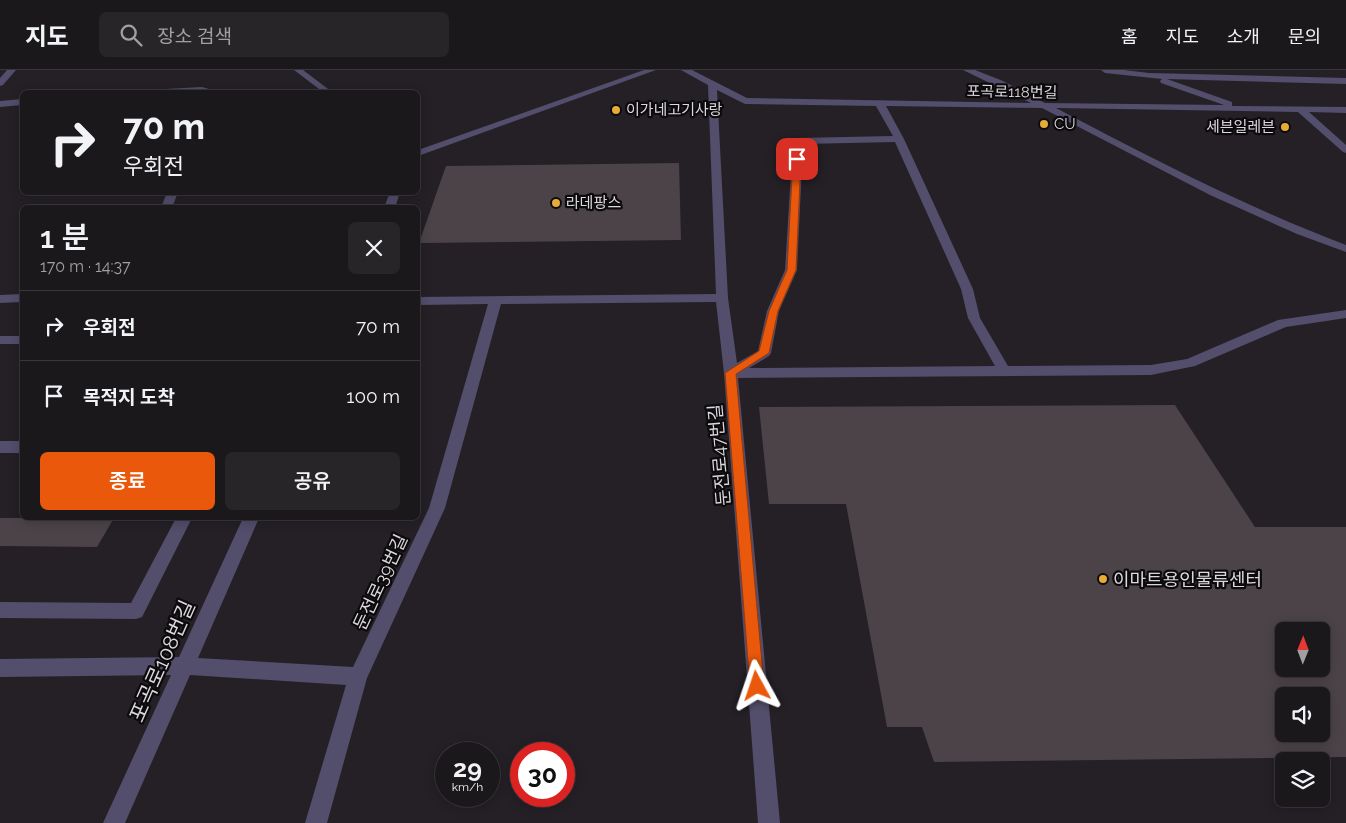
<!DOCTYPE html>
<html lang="ko">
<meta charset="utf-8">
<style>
:root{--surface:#1b181c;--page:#282529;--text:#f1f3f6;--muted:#a0a0a3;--line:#39373b;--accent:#ea580c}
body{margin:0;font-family:Raleway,"Noto Sans KR",sans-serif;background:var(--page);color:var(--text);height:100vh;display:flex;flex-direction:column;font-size:19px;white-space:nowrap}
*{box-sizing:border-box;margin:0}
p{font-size:16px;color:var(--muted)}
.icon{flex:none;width:28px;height:28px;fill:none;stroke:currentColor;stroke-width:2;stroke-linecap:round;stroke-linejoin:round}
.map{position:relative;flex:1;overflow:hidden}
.side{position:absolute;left:20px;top:135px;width:400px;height:315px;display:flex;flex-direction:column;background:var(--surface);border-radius:8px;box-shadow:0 2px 12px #0003,0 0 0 1px var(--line)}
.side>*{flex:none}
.banner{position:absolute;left:20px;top:20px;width:400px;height:105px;border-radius:8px;box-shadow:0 2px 12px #0003,0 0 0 1px var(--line);background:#1b181c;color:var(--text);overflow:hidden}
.needle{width:32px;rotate:1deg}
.buttons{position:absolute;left:1275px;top:552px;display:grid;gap:10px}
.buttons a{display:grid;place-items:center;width:55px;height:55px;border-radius:8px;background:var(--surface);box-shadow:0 2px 12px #0003,0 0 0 1px var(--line);font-size:25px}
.speed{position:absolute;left:435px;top:672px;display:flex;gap:10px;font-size:25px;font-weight:700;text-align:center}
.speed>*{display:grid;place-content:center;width:65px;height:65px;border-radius:50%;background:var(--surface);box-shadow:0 2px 12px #0003,0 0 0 1px var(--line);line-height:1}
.speed small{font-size:12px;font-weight:400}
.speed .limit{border:8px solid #d22;background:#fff;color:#111}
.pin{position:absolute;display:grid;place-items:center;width:42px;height:42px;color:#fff;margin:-21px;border-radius:10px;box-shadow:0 2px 8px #0006}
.me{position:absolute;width:55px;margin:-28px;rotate:355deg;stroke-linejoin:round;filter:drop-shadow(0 0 4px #0008)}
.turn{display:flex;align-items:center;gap:18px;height:105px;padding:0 20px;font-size:22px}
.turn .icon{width:65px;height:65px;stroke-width:2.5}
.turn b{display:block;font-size:35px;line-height:42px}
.round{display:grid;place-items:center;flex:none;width:52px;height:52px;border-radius:8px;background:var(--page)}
.summary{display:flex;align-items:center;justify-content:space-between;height:85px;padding:0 20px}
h1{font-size:30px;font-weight:600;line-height:38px}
.button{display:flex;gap:10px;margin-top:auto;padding:10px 20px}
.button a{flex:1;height:58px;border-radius:8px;background:var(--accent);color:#fff;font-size:20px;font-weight:600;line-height:58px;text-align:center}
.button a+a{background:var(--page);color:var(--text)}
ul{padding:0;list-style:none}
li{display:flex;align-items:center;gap:15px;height:70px;padding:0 20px;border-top:1px solid var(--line)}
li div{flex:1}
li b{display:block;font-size:19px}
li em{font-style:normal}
header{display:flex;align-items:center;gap:30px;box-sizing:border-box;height:70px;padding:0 25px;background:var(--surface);border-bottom:1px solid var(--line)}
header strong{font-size:24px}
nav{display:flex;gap:28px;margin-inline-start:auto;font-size:18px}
.search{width:350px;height:45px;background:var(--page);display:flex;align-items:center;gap:12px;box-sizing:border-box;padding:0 18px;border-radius:8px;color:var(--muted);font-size:19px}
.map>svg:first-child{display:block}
.building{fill:#4b4348;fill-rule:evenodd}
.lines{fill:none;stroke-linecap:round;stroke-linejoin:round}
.minor{fill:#524e6b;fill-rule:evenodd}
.route{fill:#ea580c;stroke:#983908}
.poi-dot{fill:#e6ac36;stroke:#0c0a0d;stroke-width:2}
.labels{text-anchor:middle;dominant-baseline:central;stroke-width:4.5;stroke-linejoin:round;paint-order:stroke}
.far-street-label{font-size:15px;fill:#dbd8dc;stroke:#0c0a0d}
.far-poi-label{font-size:15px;fill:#dbd8dc;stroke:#0c0a0d;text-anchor:start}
.street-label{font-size:18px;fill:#dbd8dc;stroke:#0c0a0d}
.poi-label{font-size:18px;fill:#dbd8dc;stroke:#0c0a0d;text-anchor:start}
.near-street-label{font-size:21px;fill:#dbd8dc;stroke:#0c0a0d}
</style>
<header>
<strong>지도</strong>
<div class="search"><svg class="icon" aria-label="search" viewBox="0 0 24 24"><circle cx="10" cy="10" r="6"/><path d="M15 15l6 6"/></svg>장소 검색</div>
<nav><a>홈</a><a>지도</a><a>소개</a><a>문의</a></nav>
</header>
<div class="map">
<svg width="1346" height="753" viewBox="0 0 1346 753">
<rect width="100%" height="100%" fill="#242026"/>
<!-- building -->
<path class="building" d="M679 93 681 170 419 173 446 96Z
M1175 335 1255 457H1346V687L934 692 922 657H887L846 434H769L759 337ZM1284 561H1321V599H1284ZM1284 626H1321V664H1284Z
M0 448H114L97 477 0 476Z"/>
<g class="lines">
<!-- minor -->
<path class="minor" d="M7 0H16L3 15 0 16V8Z
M294 0H303L332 22H323Z
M644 0H656L418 86V80Z
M681 0H692L747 28 1031 33 963 0H975L1003 11 1045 33 1224 35 1161 13 1160 11 1162 9 1105 3 1101 0H1124L1149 3 1346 8V14L1167 9 1232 32V36L1346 37V43L1309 42 1346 75V83L1343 82 1298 42 1056 38C1151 88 1246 137 1346 175V182L1297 164 1210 125 1042 38 886 36 904 69 973 219 980 248 1008 296 1151 295 1187 289 1278 250 1346 240V248L1286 257 1195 296 1151 305 738 308 780 753H758L724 303 716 232 501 234 445 438 367 608 327 753H305L346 615 190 605 125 753H103L171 605 0 607V589L179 587 243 448H259L198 588 353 597 429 438 488 234 418 235V227L716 224 708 15ZM717 20 745 34 876 36 893 66 798 68 793 71 785 200 767 241 758 281 737 293 728 228ZM895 72 961 219 968 248 995 296 749 298 769 286 771 283 779 241 797 200 803 74Z
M202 17 219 22H161L165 19Z
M22 29V35L0 37V31Z
M167 122H178L172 138H161Z
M390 122H400L395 138H384Z
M22 224V232L0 233V225Z
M0 266H22V274H0Z
M0 371H22V383H0Z
M176 448H192L142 547 136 549 0 548V532L131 533Z"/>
</g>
<!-- route -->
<path class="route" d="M797 87 801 89 796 200 778 241 769 283 736 304 764 616 762 621 757 623 752 621 750 616 725 303 759 281 769 241 787 200 793 89Z"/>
<!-- markers -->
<g class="poi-dot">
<circle cx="616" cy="40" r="5"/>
<circle cx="1044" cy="54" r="5"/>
<circle cx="1285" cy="57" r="5"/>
<circle cx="556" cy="133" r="5"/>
<circle cx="1103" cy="509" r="5"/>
</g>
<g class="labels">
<!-- far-street labels -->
<g class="far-street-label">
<text transform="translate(1012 22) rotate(1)">포곡로118번길</text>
</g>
<!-- far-poi labels -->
<g class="far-poi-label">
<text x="626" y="40">이가네고기사랑</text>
<text x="1054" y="54">CU</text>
<text x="1275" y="57" text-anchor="end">세븐일레븐</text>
<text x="566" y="133">라데팡스</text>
</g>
<!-- street labels -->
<g class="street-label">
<text transform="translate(719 385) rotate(-95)">둔전로47번길</text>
<text transform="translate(380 512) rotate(-65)">둔전로39번길</text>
</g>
<!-- poi labels -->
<g class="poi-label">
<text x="1113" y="509">이마트용인물류센터</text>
</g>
<!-- near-street labels -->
<g class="near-street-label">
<text transform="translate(162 591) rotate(-66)">포곡로108번길</text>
</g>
</g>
</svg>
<div class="buttons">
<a><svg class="needle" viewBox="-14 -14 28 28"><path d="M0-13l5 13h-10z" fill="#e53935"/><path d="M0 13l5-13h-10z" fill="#a0a0a3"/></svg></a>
<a><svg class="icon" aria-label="sound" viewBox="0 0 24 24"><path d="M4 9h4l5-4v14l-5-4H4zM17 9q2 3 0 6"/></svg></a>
<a><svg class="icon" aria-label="layers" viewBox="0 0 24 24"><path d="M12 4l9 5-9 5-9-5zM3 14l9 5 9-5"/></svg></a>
</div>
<div class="speed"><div>29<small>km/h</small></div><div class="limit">30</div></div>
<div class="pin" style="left:797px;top:89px;background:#d93025"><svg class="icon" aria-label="arrive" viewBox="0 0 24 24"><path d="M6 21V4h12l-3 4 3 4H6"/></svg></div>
<svg class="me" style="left:757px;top:616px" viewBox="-20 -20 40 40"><path d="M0-17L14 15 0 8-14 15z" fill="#ea580c" stroke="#fff" stroke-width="4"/></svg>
<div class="banner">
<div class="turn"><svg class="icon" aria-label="right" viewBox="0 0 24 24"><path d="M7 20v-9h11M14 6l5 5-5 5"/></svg><div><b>70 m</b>우회전</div></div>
</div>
<section class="side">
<div class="summary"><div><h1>1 분</h1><p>170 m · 14:37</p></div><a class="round"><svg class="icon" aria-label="close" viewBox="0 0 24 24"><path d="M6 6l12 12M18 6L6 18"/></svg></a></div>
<ul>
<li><svg class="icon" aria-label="right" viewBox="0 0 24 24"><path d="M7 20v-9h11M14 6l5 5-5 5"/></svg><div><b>우회전</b></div><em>70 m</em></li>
<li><svg class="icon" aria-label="arrive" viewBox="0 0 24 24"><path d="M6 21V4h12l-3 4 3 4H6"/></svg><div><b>목적지 도착</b></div><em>100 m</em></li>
</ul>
<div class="button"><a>종료</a><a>공유</a></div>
</section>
</div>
